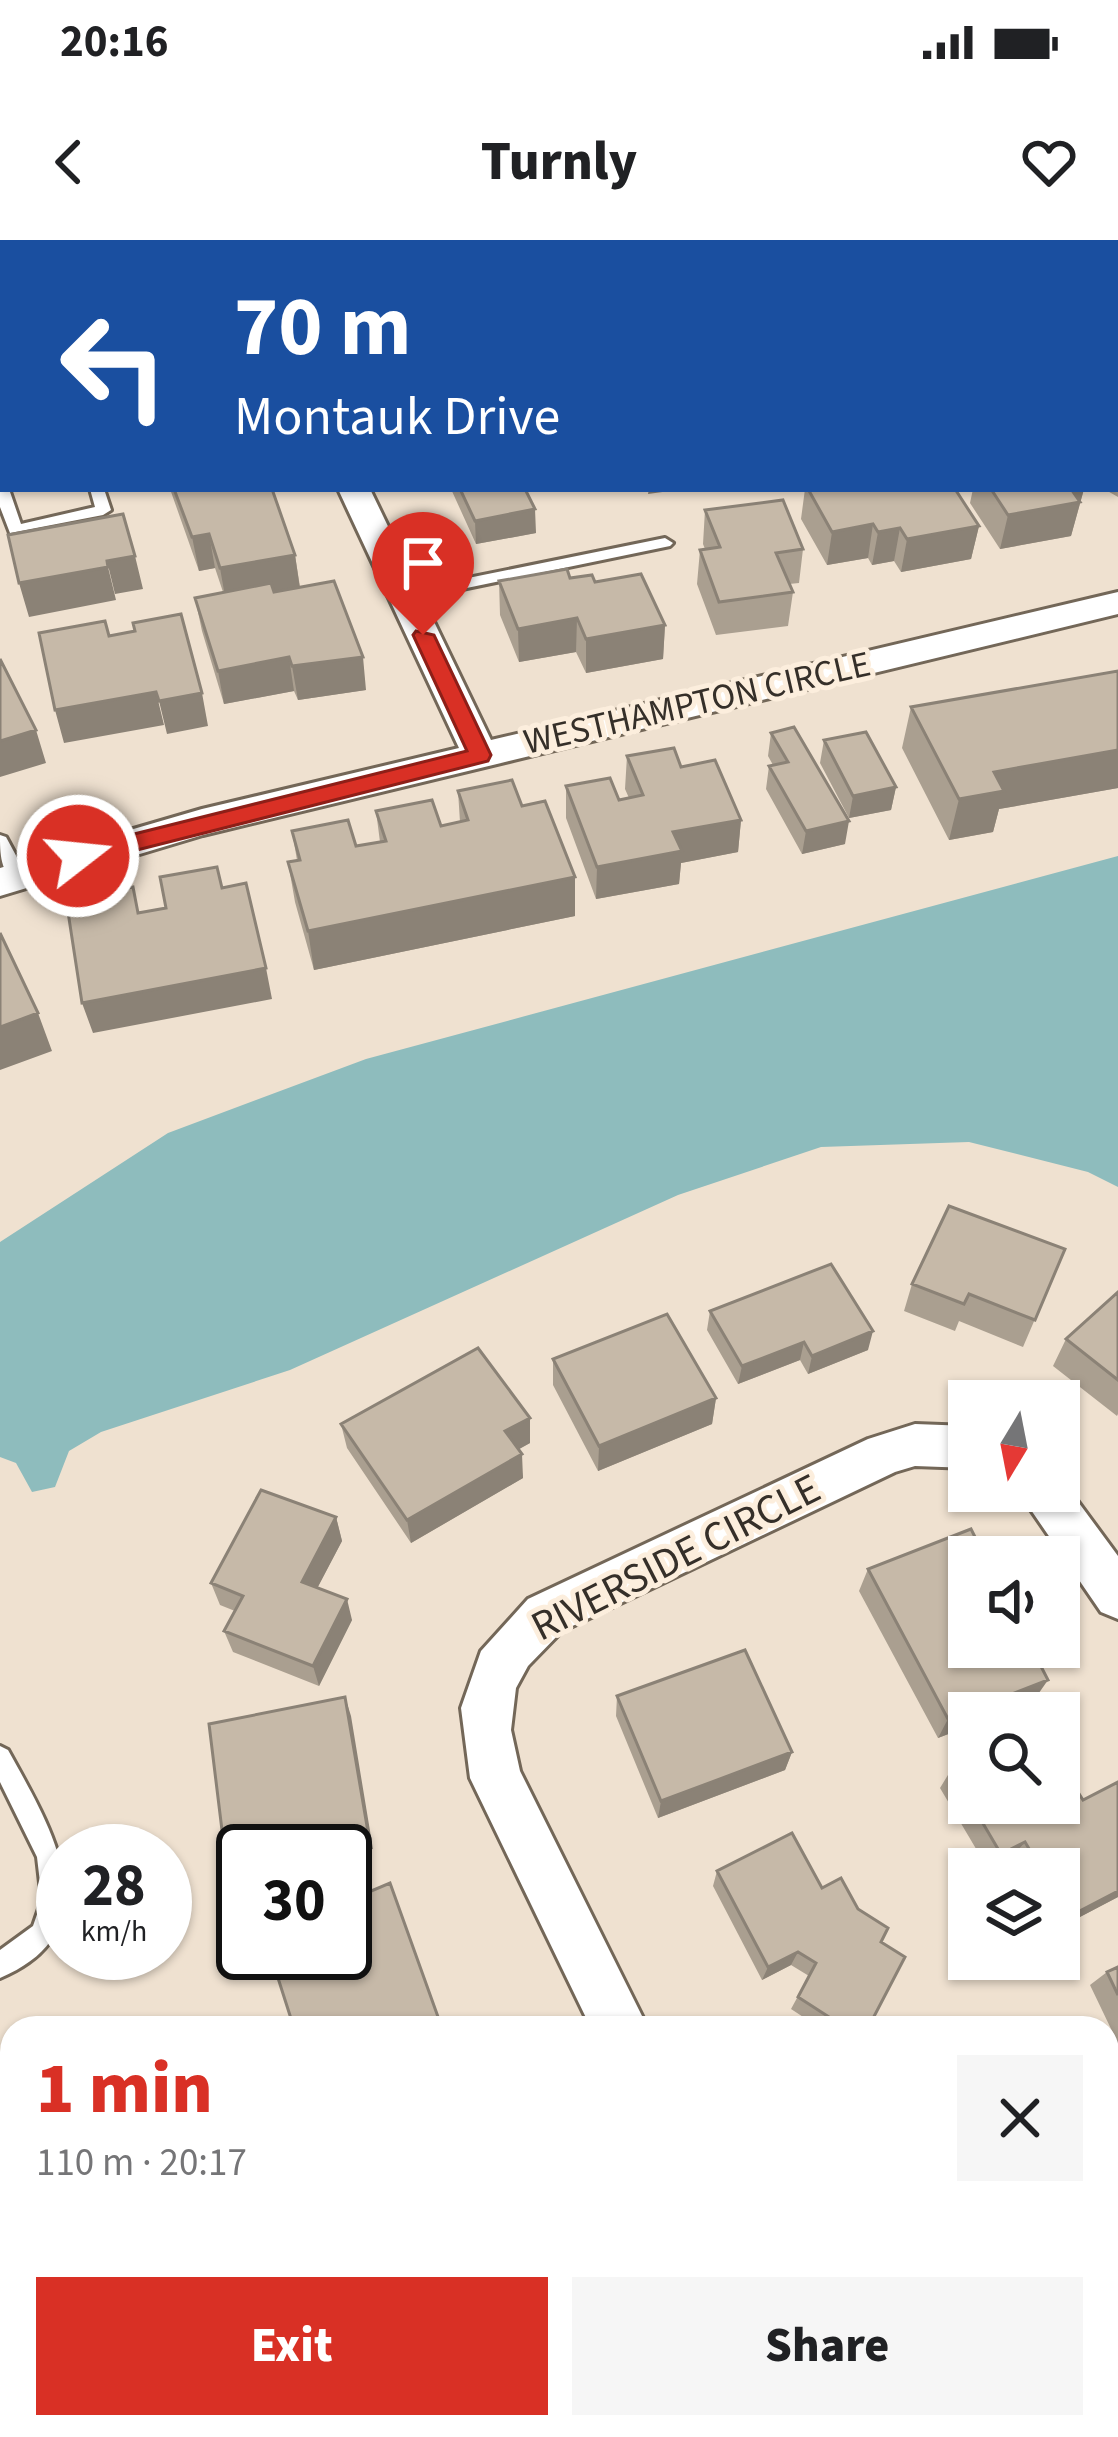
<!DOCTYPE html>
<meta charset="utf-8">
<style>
:root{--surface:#fff;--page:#f6f6f6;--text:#202124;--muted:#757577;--accent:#d93025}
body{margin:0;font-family:"Source Sans 3",sans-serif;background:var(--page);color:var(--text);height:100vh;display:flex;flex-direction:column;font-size:45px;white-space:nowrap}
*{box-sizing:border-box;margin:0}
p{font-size:39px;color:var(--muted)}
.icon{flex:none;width:66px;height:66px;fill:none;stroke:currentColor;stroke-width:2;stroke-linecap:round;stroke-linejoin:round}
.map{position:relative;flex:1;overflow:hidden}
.sheet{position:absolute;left:0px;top:1776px;width:1119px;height:423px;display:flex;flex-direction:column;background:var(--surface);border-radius:36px 36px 0 0;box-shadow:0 3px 9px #0004}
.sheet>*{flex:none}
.top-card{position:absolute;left:0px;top:0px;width:1119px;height:252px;box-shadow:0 3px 9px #0004;background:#1a4fa0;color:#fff;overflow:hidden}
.needle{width:78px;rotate:190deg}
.buttons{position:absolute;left:948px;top:1140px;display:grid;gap:24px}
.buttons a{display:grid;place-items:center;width:132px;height:132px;border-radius:0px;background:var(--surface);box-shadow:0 3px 9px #0004;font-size:60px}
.speed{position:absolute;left:36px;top:1584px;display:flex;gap:24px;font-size:60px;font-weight:700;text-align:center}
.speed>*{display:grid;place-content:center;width:156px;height:156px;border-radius:50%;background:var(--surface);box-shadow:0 3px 9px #0004;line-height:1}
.speed small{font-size:30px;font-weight:400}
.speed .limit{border:6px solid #111;border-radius:18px;background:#fff;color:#111}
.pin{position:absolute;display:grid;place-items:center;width:102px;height:102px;color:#fff;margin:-123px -51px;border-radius:50% 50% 50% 0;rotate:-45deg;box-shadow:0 0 12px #0007}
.pin .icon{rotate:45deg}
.me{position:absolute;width:132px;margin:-66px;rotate:74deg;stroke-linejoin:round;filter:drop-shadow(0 0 9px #0008)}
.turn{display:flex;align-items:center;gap:42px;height:252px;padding:0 36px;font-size:54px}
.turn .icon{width:156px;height:156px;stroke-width:2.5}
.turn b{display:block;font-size:84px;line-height:102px}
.round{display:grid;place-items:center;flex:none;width:126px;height:126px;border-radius:0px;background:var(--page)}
.headline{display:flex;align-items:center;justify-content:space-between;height:204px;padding:0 36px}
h1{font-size:72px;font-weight:800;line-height:90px;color:var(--accent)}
.action{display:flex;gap:24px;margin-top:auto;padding:24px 36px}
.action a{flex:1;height:138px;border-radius:0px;background:var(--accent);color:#fff;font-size:48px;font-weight:800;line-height:138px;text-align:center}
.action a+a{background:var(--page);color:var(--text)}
.status{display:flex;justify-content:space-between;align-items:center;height:84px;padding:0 60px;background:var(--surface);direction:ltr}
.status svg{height:33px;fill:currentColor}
header{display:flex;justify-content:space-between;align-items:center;height:156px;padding:0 36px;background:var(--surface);font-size:54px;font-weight:800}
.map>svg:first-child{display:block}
.water{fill:#8ebcbd}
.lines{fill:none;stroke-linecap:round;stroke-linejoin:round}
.lane-casing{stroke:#736758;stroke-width:6}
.street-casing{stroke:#736758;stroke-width:6}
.secondary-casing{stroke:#736758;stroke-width:6}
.lane{fill:#fff;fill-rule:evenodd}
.street{fill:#fff;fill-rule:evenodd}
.secondary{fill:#fff;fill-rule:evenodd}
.wall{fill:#aa9f90}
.shaded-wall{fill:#8b8276}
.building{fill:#c6b9a8;stroke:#8b8276;stroke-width:3}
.route{fill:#d93025;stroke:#8d1f18;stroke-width:3}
.labels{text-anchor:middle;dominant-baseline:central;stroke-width:10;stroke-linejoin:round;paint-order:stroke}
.far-street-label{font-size:36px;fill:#352f29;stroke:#fceedd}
.street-label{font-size:42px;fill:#352f29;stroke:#fceedd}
</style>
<div class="status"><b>20:16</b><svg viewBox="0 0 49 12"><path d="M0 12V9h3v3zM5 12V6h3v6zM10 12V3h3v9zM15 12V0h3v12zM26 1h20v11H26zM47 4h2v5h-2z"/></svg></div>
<header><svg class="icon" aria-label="back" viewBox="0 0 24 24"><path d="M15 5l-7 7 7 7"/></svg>Turnly<svg class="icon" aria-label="heart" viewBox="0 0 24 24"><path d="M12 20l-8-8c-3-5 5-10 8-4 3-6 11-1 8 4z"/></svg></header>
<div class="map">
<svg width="1118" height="2197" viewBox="0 0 1118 2197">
<rect width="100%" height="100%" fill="#efe1d0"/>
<!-- water -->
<path class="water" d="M1118 616V947L1088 932 969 902 821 907 678 955 290 1130 101 1192 69 1211 55 1247 32 1252 16 1223 0 1217V1002L168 893 366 819Z"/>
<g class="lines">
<!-- lane casing -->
<g class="lane-casing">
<path id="lane" d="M0 238 3 239V249H9L21 284 95 267 90 249H104L111 270 103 275 10 293 0 267Z
M665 298 673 303 670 306 404 361 396 356 404 351Z
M0 595 6 597 27 636 24 641 18 642C0 635 0 612 0 595Z
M0 1506 8 1510C50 1586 115 1690 0 1738V1710L33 1686 42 1660 37 1617 0 1542Z"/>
</g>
<!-- street casing -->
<g class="street-casing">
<path id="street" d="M222 0H250L251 3H223Z
M3 230 7 249 0 251V231Z
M338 249H370L491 500 1118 352V374L203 595 0 656V628L202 569 459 508Z
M915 1184 969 1186V1228L915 1226 895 1232 562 1391 528 1426 516 1448 511 1490 520 1531 648 1788H591L470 1538 461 1468 481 1411 528 1359 868 1199Z
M1059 1236 1118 1316V1379L1101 1372 1018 1251H1059Z
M788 2187H851L855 2197H792Z"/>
</g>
<!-- secondary casing -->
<g class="secondary-casing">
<path id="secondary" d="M0 1927 12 1932V2033L0 2028Z
M68 2187H155L159 2197H72Z"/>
</g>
<!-- lane -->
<use href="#lane" class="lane"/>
<!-- street -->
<use href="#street" class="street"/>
<!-- secondary -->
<use href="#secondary" class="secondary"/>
</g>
<!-- wall -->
<path class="wall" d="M729 0H819V3H732Z
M1008 0H1075L1072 3H1007Z
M1116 19H1118V116H1116Z
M1118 207V257L1104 249H1116V208Z
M170 249H272L295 315 300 347 366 450 298 460 294 451 224 464 202 391 195 358 223 352 215 328 199 331Z
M451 249H525L536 293 476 304Z
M805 249H955L979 286 971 319 901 332 894 321 872 325 868 318 827 325 801 279Z
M973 249H1084L1071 296 1000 309 970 263Z
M705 270 803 309 799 343 789 344 793 352 788 386 716 395 697 344 700 310 705 309 703 304Z
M570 338 595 342 665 385 663 419 586 433 576 412 519 422 500 375 499 341Z
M1118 431V548L999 569 993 592 949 600 902 508 911 467Z
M771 493 845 604 802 614 766 549 769 526 773 525 768 516Z
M824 500 896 547 891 570 849 578 820 523Z
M627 516 681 527 741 580 738 612 681 623 679 644 596 659 566 578V546L619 560 629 558 625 549Z
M458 551 522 566 575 676 314 730 295 662 288 622 297 620 292 591 356 606 380 602 376 571 441 586 460 582Z
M1065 1009 1023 1107 959 1081 955 1091 904 1071 912 1044Z
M1118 1052V1174L1117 1176 1053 1126 1066 1099Z
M710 1071 868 1110 808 1134 800 1120 738 1144 707 1090Z
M553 1119 716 1158 712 1184 598 1231 553 1145Z
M341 1184 530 1203 518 1209 523 1238 411 1303 347 1208Z
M336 1277 342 1301 317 1348 352 1380 319 1446 233 1412 224 1391 235 1371 220 1365 211 1343Z
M868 1329 1034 1460 969 1473V1486L938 1498 859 1351Z
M617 1456 792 1512 785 1530 658 1578 616 1476Z
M969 1521V1563H1059L1083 1560 1118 1542V1657L1059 1688V1629H1018L1011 1618 988 1629 940 1548 951 1530Z
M717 1631 822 1648 858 1669 881 1702 868 1788H820L791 1769 809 1736 791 1725 762 1740 713 1646Z
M1118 1727V1848L1107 1825V1797L1113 1793 1090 1745 1107 1732Z
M1118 2053V2197H998L997 2194 1012 2187H1107V2058Z"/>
<!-- shaded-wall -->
<path class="shaded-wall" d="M30 0H128L129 3H31Z
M318 0H354V3H318Z
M656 0H709L699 3H656Z
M789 0H819V3H773Z
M1059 0H1075L1072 3H1056Z
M0 74 3 86V109H0Z
M649 249H684L648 254Z
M1060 249H1084L1071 296 1000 309 1008 275Z
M535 269 536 293 476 304 475 281Z
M873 284 868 318 827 325 832 292Z
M979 286 971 319 901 332 907 299Z
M900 288 894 321 872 325 878 292Z
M209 294 215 328 199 331 192 297Z
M295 315 300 349 226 362 220 328Z
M135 316 143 349 115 354 107 321Z
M108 327 116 360 29 377 19 343Z
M577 378 576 412 519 422 518 389Z
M665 385 663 419 586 433V399Z
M289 417 294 451 224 464 218 431Z
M363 417 366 450 298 460 292 426Z
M156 452 164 485 64 503 55 470Z
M202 453 208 486 167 494 159 461Z
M36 490 46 523 0 537V501Z
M1118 510V548L999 569 993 592 949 600 959 559 994 532Z
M896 547 891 570 849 578 853 556Z
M741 580 738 612 681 623 679 644 596 659 597 627 673 592Z
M849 581 845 604 802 614 806 591Z
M575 637V676L314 730 308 691Z
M266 728 272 759 93 793 82 763Z
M38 773 52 811 0 830V787Z
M873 1091 868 1110 808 1134 812 1116Z
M804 1102 800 1120 738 1144 742 1126Z
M716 1158 712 1184 598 1231 599 1206Z
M530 1178V1203L507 1216 505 1191Z
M522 1214 523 1238 411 1303 407 1280Z
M336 1277 342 1301 309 1364 302 1342Z
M347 1359 352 1380 319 1446 313 1426Z
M1048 1440 1034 1460 1001 1473H969V1486L938 1498 948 1479Z
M345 1457 351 1476 373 1609 345 1615V1611H282Z
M792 1512 785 1530 658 1578 661 1561Z
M1025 1602 1011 1618 989 1629 1001 1614Z
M243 1620V1637L236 1639 226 1623Z
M1118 1651V1657L1059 1688 1070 1676Z
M798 1712 791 1725 762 1740 768 1727Z"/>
<!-- building -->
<path class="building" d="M494 0H561L563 3 480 2Z
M757 0H789L773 3H760Z
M1034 0H1059L1056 3H1044Z
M1116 19H1118V45H1116Z
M1116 64H1118V91H1116Z
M174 249H272L295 315 220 328 209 294 192 297Z
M460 249H525L535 269 475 281Z
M808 249H955L979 286 907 299 900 288 878 292 873 284 832 292Z
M991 249H1071L1080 262 1008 275Z
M783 260 803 309 776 313 793 352 719 362 700 310 720 307 705 270Z
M123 274 135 316 107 321 108 327 19 343 8 295Z
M567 329 570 338 592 335 595 342 641 334 665 385 586 399 577 378 518 389 499 341Z
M334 341 363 417 292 426 289 417 218 431 195 358 271 343 274 352Z
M181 374 202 453 159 461 156 452 55 470 39 393 105 381 109 396 135 391 133 383Z
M0 419 36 490 0 501Z
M1118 431V510L994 532 1004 551 959 559 911 467Z
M794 487 849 581 806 591 769 526 788 522 771 493Z
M866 492 896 547 853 556 824 500Z
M674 508 681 527 715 520 741 580 673 592 682 611 597 627 566 546 610 538 619 560 643 555 627 516Z
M512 540 522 566 545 561 575 637 308 691 288 622 300 620 292 591 348 580 356 606 386 601 376 571 432 560 441 586 468 580 458 551Z
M217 627 222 648 246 643 266 728 82 763 66 659 133 647 138 673 166 668 160 637Z
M0 693 38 773 0 787Z
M949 966 1065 1009 1035 1080 969 1054 964 1064 912 1044Z
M831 1024 873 1091 812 1116 804 1102 742 1126 710 1071Z
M1118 1052V1140L1066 1099Z
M667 1074 716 1158 599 1206 553 1119Z
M478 1108 530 1178 505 1191 522 1214 407 1280 341 1184Z
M261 1250 336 1277 302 1342 347 1359 313 1426 224 1391 243 1356 211 1343Z
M971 1289 985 1317H969V1407H1031L1048 1440 948 1479 868 1329Z
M745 1410 792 1512 661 1561 617 1456Z
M345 1457 368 1592 282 1611H243V1620L226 1623 209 1484Z
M969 1521V1560L951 1530Z
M1059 1522 1083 1560 1118 1542V1651L1070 1676 1059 1658V1629H1041L1025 1602 1001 1614 971 1563H1059Z
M792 1593 822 1648 841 1638 858 1669 888 1688 881 1702 905 1717 868 1788H846L798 1757 816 1723 798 1712 768 1727 717 1631Z
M390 1643 442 1788H294L270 1713H345V1662Z
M1118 1727V1755L1107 1732Z
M1118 2057V2197H1013L1012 2195 1029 2187H1107V2062Z
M494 2187H630L633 2197H497Z"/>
<!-- route -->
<path class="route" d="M416 391 434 395 491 515 488 521 78 625 70 622V611L78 608 467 511 413 395Z"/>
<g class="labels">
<!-- far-street labels -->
<g class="far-street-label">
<text transform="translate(697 463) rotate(-13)">WESTHAMPTON CIRCLE</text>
</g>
<!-- street labels -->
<g class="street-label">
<text transform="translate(676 1318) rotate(-27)">RIVERSIDE CIRCLE</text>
</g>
</g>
</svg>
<div class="buttons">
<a><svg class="needle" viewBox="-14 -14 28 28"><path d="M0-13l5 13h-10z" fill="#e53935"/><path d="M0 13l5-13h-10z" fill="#757577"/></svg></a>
<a><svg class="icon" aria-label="sound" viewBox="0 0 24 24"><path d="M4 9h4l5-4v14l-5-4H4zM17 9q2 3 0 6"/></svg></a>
<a><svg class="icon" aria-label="search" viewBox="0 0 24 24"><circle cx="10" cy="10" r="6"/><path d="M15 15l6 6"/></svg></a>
<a><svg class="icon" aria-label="layers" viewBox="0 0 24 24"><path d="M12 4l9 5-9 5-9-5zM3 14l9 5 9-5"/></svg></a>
</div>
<div class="speed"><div>28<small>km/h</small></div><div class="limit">30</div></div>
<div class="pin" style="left:423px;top:395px;background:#d93025"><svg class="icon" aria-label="arrive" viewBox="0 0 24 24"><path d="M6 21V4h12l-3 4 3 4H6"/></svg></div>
<svg class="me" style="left:78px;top:616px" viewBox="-20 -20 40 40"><circle r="17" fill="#d93025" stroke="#fff" stroke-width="3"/><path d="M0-11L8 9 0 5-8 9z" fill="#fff"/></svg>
<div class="top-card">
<div class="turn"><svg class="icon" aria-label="left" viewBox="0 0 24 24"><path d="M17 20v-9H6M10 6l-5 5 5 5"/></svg><div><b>70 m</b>Montauk Drive</div></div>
</div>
<section class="sheet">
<div class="headline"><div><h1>1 min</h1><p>110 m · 20:17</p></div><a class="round"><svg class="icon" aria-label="close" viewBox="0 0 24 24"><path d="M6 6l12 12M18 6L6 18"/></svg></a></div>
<div class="action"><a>Exit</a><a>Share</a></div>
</section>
</div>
